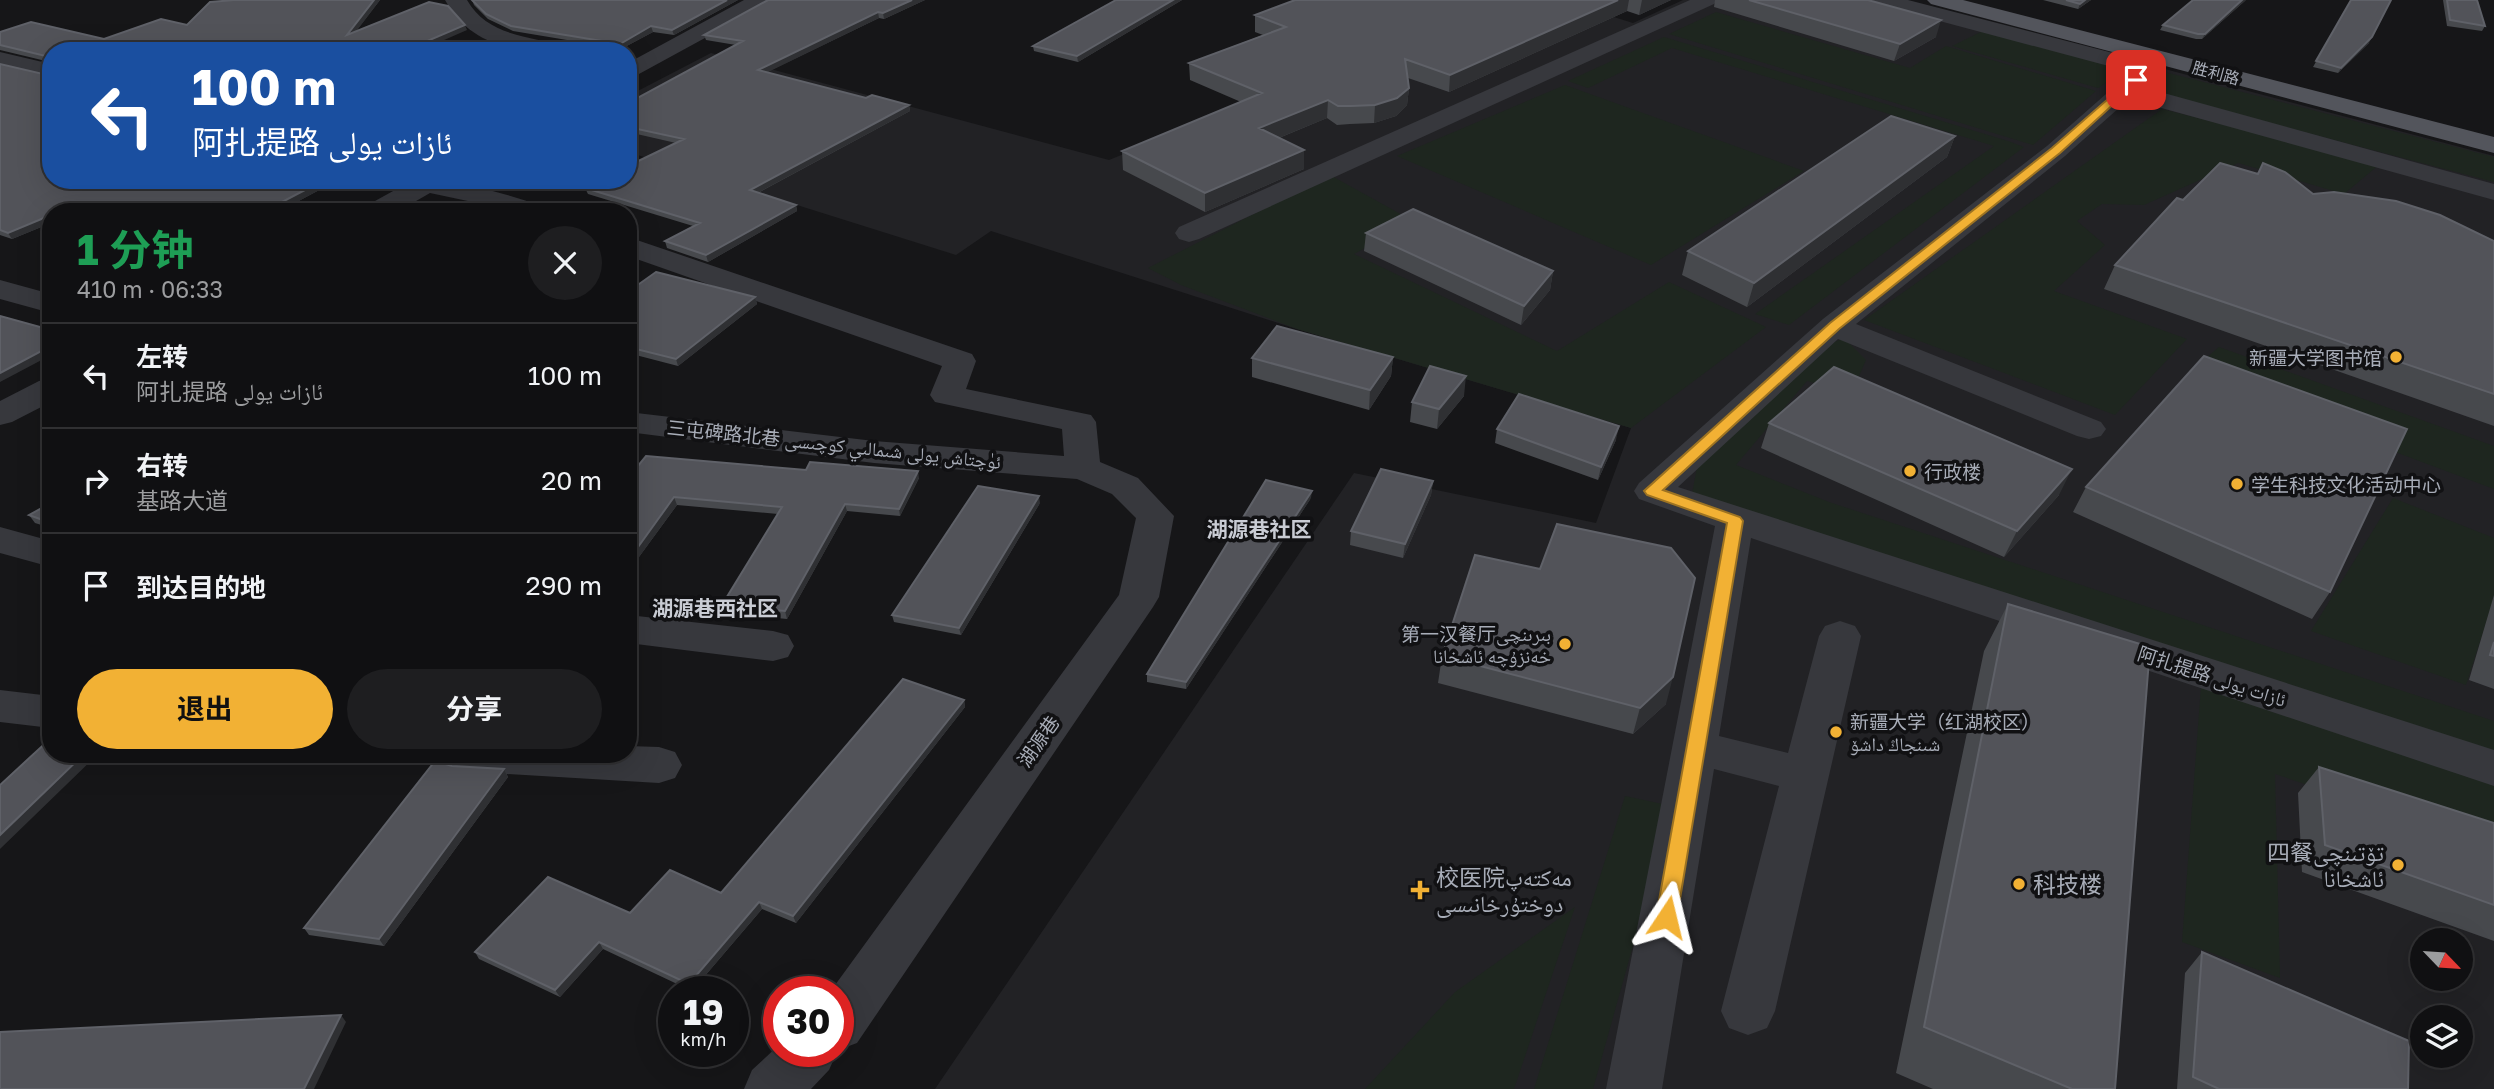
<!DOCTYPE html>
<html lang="zh">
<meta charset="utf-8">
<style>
:root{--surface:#101012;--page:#1e1e20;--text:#f1f3f6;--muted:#9c9d9f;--line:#303032;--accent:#f2b134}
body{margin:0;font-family:"Golos Text","Noto Naskh Arabic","Noto Sans SC",sans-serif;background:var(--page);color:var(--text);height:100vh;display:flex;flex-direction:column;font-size:26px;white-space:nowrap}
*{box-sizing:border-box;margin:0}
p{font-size:23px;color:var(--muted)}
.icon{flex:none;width:38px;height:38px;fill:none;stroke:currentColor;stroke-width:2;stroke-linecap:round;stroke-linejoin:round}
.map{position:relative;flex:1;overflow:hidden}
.drawer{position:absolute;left:42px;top:203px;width:595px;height:560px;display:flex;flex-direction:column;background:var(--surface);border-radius:28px;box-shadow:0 7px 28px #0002,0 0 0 2px var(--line)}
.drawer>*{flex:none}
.hud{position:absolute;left:42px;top:42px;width:595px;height:147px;border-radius:28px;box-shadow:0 7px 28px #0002,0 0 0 2px var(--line);background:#1a4fa0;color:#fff;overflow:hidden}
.needle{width:46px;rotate:115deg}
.controls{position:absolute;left:2410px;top:928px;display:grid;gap:14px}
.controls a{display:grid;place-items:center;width:63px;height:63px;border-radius:50%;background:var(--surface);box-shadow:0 7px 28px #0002,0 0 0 2px var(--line);font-size:35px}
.speed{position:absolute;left:658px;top:976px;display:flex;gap:14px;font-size:35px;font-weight:700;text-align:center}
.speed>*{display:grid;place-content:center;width:91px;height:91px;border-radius:50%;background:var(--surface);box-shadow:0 7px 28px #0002,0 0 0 2px var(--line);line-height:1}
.speed small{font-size:18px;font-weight:400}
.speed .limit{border:10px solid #d22;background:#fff;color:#111}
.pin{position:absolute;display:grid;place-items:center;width:60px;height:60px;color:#fff;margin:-30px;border-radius:14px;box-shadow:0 4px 10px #0006}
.me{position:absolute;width:77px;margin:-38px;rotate:10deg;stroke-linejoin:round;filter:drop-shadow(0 0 5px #0008)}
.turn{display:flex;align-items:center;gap:24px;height:147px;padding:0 35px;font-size:32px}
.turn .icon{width:91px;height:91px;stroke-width:2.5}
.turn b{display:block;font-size:49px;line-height:60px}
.round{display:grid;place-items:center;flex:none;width:74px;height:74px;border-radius:37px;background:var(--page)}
.headline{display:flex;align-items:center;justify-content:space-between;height:119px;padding:0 35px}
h1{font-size:42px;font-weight:700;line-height:52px;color:#1e9e55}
.primary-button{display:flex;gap:14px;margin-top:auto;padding:14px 35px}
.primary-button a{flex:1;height:80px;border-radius:42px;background:var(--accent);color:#111;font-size:28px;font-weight:700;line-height:80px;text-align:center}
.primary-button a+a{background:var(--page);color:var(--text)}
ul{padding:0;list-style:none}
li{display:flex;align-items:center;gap:21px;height:105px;padding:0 35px;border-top:2px solid var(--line)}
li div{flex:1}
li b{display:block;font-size:26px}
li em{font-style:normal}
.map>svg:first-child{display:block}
.built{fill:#222225;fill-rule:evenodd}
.green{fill:#1e261f}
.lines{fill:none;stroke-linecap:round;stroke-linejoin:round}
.minor{fill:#37383d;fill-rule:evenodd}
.major{fill:#53555c;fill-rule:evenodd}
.wall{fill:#47494d}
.shaded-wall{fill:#2f3033}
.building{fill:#525359;stroke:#5f6168;stroke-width:2}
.route{fill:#f2b134;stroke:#9d7322;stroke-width:2}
.poi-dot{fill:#f2b134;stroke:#111113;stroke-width:2.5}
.labels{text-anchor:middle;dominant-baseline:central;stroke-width:7;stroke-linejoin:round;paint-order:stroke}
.far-street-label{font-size:16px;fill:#a8adb8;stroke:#111113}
.poi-label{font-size:19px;fill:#a8adb8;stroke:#111113;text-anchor:start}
.street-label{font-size:19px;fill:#a8adb8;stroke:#111113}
.neighbourhood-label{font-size:21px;font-weight:bold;fill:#c9ccd4;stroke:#111113}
.near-poi-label{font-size:23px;fill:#a8adb8;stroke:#111113;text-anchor:start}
</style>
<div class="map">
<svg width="2494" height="1089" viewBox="0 0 2494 1089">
<rect width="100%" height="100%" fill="#161618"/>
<!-- built -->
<path class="built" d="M1504 0H1559L1633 23 1683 0H1903L2494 156V1089H935L1354 473 1596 523 1631 428 1297 329 991 231 956 255 628 152V96L711 53 1109 160ZM2422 940H2460V978H2422ZM2422 1017H2460V1055H2422Z"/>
<!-- green -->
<path class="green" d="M1716 12 1910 68 1946 46 2096 91 2033 145 1669 34Z
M1987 29 2129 68 2098 88 1952 46Z
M1664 37 2008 141 2024 147 1789 325 1755 314 1994 146 1672 48 1588 88 1568 81Z
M2157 70 2494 157V182L2137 88Z
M1565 85 1804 171 1651 265 1397 156Z
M2162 109 2380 164 2344 194 2238 163 2144 205 2102 204 2077 221 2105 245 2054 291 2187 339 2115 415 1864 320Z
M1330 175 1415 222 1354 254 1557 351 1669 282 1766 327 1631 428 1297 329 1181 285 1148 268Z
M1844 338 1866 360 1852 392 1807 381 1736 465 1829 502 2494 721V767L1691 499 1699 457 1815 350Z
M2219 347 2494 446V489L2187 374Z
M2393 498 2494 538V598L2466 685 2311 631Z
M2201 686 2494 784V847L2275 774 2280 978 2182 942Z
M1625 796 1672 806 1593 1089H1534Z
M1575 907 1514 1089H1365L1455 992Z"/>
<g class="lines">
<!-- minor -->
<path class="minor" d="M445 0H467C488 37 532 37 569 46L572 51C520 51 474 51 445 0Z
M744 0H771L767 4 628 80V63Z
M1690 0H1718L1714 4 1199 239 1189 242 1179 239 1175 233 1179 227Z
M1872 0H1908L2144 61 2152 54H2168L2171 59 2142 87 2494 184V200L2129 99 2065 156 1856 324 2101 422 2106 429 2101 436 2089 439 2077 436 1838 339 1678 487 2494 750V786L1751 538 1719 736 1788 753 1819 636 1825 626 1840 621 1855 626 1861 636 1775 1011 1767 1028 1748 1035 1729 1028 1721 1011 1779 786 1714 769 1662 1089H1606L1715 526 1639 499 1634 491 1639 483 1823 319 2047 146 2131 72 1876 4Z
M0 52 51 64V78L0 66Z
M413 180C458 180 498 191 541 206L545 212H504L482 204 430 193 397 212H362L366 206Z
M628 237 972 354 976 361 966 389 1091 415 1096 422 1100 462 1138 478 1174 516 1159 597 1153 607 857 1043 838 1050V992H830L1119 595 1136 518 1112 494 1077 479 874 463 628 432V412L874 441 1064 456 1062 429 935 402 930 395 942 366 628 256Z
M0 280 51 294V313L0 299Z
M51 378V402L12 422 0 425V401L39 381Z
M0 527 51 541V567L0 553Z
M628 615 773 631 788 635 794 646 788 657 773 661 628 643Z
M0 690 51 696V728L0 722Z
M628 746 659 747 675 752 682 765 675 778 659 783 456 771 440 766 434 754H628Z
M779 1045V1052H837L829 1070 811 1089H744L752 1070Z"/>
<!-- major -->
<path class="major" d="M1927 0H1963L2494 137V153L1931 4Z"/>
</g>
<!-- wall -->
<path class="wall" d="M234 0H380L356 31 467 30 51 51V180H338L278 212H51V223L12 239 0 235V64L47 75 50 72V62L0 50V32L104 39 187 25Z
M472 0H738L674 35 653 32 621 49 513 31 488 19 474 5Z
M768 0H925L884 19 879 18 767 72 866 98 909 105 910 111 758 193 796 205 797 211 708 262 667 248 665 241 693 226 588 194 585 188 676 143 628 132V103L736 45 706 40 704 35Z
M1116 0H1182L1078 62 1034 51 1033 46Z
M1295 0H1671L1639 15 1627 11 1449 92 1408 78 1409 88 1407 105 1396 116 1374 123 1350 124 1337 125 1327 118 1279 138 1304 169 1205 212 1123 170 1122 151 1241 102 1190 80 1189 63 1263 35 1255 32V15Z
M1715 0H1868L1936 37 1894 61 1714 7Z
M2043 0H2091L2078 9Z
M2246 0 2202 39H2196L2160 30 2163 25Z
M2351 0 2369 43 2338 73 2313 67Z
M2443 0H2477L2485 26 2482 31 2447 26Z
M1955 136 1947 157 1747 307 1682 275 1688 251Z
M2313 194 2494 241V426L2104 289 2115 265 2183 200Z
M1366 233 1553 271 1550 290 1521 325 1364 251Z
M628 292 755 297 757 304 678 366 628 353Z
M1393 357 1391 376 1369 410 1252 377V358Z
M1464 396 1437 429 1410 422 1412 402Z
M1769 423 2059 495 2004 557 1761 448Z
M1497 429 1616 440 1598 480 1495 443Z
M806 470 919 478 900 516 847 511 787 619 724 613 722 605 778 514 677 505 628 572V478Z
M1433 481 1431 495 1403 558 1350 545 1351 531Z
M2086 487 2330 592 2312 619 2073 512Z
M1311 498 1186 689 1147 682V674Z
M51 503V528L35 523 29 515Z
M1040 503 961 635 894 622 892 615Z
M1540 569 1666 704 1633 734 1438 683 1442 656Z
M2494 595V689L2469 680Z
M2008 604 2115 1089H1933L1896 1073 1984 651Z
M964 700 965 707 796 923 762 909 692 991 603 949 560 997 479 959 475 952 630 913 721 893Z
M452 766 504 769 508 777 384 946 309 935 304 928Z
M2319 767 2494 823V941L2302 872 2298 793Z
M2202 952 2408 1089H2177L2185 973Z"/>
<!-- shaded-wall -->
<path class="shaded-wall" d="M374 0H380L349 41 347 35Z
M727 0H738L674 35 672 30Z
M912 0H925L884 19 883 13Z
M1173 0H1182L1078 62 1077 56Z
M1618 0H1629L1627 11 1449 92 1450 75Z
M1642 0H1671L1639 15Z
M2085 0H2091L2078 9 2080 4Z
M2242 0H2246L2202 39 2205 34Z
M878 12 879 18 760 76 758 70Z
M1941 20 1936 37 1894 61 1900 44Z
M465 25 467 30 419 51H404Z
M651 26 653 32 621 49 620 44Z
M2372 37 2369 43 2338 73 2341 68Z
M1409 88 1407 105 1396 116 1374 123 1375 105Z
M1328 100 1327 118 1259 146V128Z
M909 105 910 111 752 196 750 190Z
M1955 136 1947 157 1747 307 1754 283Z
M1304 150V169L1205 212V193Z
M324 180H338L278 212H263Z
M75 205 78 211 58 212Z
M796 205 797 211 708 262 706 255Z
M51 215V223L12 239 8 233Z
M1553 271 1550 290 1521 325 1524 306Z
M755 297 757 304 678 366 676 359Z
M51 346V355L0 382V373Z
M1393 357 1391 376 1369 410 1370 390Z
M1466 376 1464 396 1437 429 1439 409Z
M1619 426 1616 440 1598 480 1601 467Z
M2072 469 2059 495 2004 557 2017 531Z
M918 471 919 478 900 516 899 509Z
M1433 481 1431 495 1403 558 1405 544Z
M1312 491 1311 498 1186 689V682Z
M1039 496 1040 503 961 635 959 628Z
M674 497 677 505 628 572V561Z
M845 504 847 511 787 619 785 611Z
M1673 677 1666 704 1633 734 1640 708Z
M964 700 965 707 796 923 793 916Z
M84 754H98L0 849V835Z
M504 769 508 777 384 946 379 939Z
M759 902 762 909 692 991 689 984Z
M599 942 603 949 560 997 555 990Z
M341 1015 346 1022 314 1089H304Z"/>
<!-- building -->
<path class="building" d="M234 0H374L347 35 429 2 448 6 465 25 404 51H51V180H324L263 212H103L75 205 58 212H51V215L8 233 0 230V64L47 75 50 72V57L0 45V32L31 22 104 39 161 19 187 25 210 2Z
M472 0H727L672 30 651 26 620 44 511 26 486 14Z
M768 0H912L883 13 878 12 758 70 866 98 872 95 909 105 750 190 796 205 706 255 665 241 700 223 585 188 600 180H628V166L684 139 628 127V103L743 41 704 35Z
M1116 0H1173L1077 56 1033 46Z
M1295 0H1618L1450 75 1405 59 1409 88 1397 98 1375 105 1351 106H1338L1328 100 1259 128 1304 150 1205 193 1122 151 1262 93 1189 63 1286 27 1255 15Z
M1749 0H1868L1941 20 1900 44Z
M2066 0H2085L2080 4Z
M2193 0H2242L2205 34H2198L2163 25Z
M2351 0H2391L2372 37 2341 68 2316 61Z
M2447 0H2477L2485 26 2450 20Z
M1891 116 1955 136 1754 283 1688 251Z
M2220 163 2258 174 2263 163 2285 172 2313 194 2334 192 2396 201 2440 215 2494 241V394L2115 265 2177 198 2183 200Z
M1413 209 1553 271 1524 306 1366 233Z
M656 272 755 297 676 359 628 347V292Z
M0 316 51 330V346L0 373Z
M1277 326 1393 357 1370 390 1252 358Z
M2204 356 2407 429 2330 592 2086 487Z
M1430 366 1466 376 1439 409 1412 402Z
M1834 367 2072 469 2017 531 1769 423Z
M1519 394 1619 426 1601 467 1497 429Z
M646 456 806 470 810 462 918 471 899 509 845 504 785 611 722 605 782 507 674 497 628 561V478Z
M1381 469 1433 481 1405 544 1351 531Z
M1266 480 1312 491 1186 682 1147 674Z
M978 486 1039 496 959 628 892 615Z
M51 503V523L29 515Z
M1557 524 1671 548 1695 578 1673 677 1640 708 1442 656 1475 555 1540 569Z
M2008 604 2150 647 2115 1089H2072L1924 1027Z
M2494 642V656L2490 655Z
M903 679 964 700 793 916 759 902 689 984 599 942 555 990 475 952 548 877 630 913 670 870 721 893Z
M51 738V754H84L0 835V785Z
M435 761 452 766 504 769 379 939 304 928Z
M2319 767 2494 823V905L2325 845Z
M2202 952 2409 1041 2408 1089H2219L2193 1077Z
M341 1015 304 1089H0V1032Z"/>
<!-- route -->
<path class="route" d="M2132 78 2140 80 2060 153 1839 329 1663 490 1740 517 1743 521 1677 917 1674 923 1667 926 1659 923 1656 917 1727 523 1647 495 1644 491 1830 323 2052 148Z"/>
<!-- markers -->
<g class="poi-dot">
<circle cx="2396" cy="357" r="7"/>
<circle cx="1910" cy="471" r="7"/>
<circle cx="2237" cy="484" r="7"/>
<circle cx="1565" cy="644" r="7"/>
<circle cx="1836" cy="732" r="7"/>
<circle cx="2398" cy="865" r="7"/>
<circle cx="2019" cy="884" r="7"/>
<path d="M1416.5 879.5h7v7h7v7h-7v7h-7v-7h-7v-7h7z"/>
</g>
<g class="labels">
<!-- far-street labels -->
<g class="far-street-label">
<text transform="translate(2216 73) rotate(15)">胜利路</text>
</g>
<!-- poi labels -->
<g class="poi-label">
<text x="2382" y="357" text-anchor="end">新疆大学图书馆</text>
<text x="1924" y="471">行政楼</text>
<text x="2251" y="484">学生科技文化活动中心</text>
<text x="1551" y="633" text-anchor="end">第一汉餐厅بىرىنچى<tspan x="1551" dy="22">خەنزۇچە ئاشخانا</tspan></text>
<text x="1850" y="721">新疆大学（红湖校区）<tspan x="1850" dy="22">شىنجاڭ داشۆ</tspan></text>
</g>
<!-- street labels -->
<g class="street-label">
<text transform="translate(834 444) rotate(6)">三屯碑路北巷 ئۈچتاش يولى شىمالىي كوچىسى</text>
<text transform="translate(2212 676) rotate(18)">阿扎提路 ئازات يولى</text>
<text transform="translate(1038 741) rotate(-55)">湖源巷</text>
</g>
<!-- neighbourhood labels -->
<g class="neighbourhood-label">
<text x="1259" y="529">湖源巷社区</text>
<text x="715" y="608">湖源巷西社区</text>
</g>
<!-- near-poi labels -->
<g class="near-poi-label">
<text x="2384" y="852" text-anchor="end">四餐تۆتىنچى<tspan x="2384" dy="26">ئاشخانا</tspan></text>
<text x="1436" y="877">校医院مەكتەپ<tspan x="1436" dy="26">دوختۇرخانىسى</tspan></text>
<text x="2033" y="884">科技楼</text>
</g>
</g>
</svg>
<div class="controls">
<a><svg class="needle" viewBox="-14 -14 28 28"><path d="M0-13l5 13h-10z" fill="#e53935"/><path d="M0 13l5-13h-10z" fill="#9c9d9f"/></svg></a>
<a><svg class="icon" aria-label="layers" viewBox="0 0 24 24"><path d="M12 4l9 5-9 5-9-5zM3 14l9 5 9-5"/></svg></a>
</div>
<div class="speed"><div>19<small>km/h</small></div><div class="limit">30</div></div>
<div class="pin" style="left:2136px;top:80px;background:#d93025"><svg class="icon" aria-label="arrive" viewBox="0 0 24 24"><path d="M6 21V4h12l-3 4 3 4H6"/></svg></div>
<svg class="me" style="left:1667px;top:917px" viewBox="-20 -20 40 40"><path d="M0-17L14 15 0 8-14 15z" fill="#f2b134" stroke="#fff" stroke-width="4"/></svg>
<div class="hud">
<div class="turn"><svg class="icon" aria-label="left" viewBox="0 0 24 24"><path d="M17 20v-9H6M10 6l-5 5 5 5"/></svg><div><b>100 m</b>阿扎提路 ئازات يولى</div></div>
</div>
<section class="drawer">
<div class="headline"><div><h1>1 分钟</h1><p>410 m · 06:33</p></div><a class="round"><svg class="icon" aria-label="close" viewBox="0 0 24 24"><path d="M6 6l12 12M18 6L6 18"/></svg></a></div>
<ul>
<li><svg class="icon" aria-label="left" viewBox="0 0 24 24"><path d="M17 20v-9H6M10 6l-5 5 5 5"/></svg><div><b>左转</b><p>阿扎提路 ئازات يولى</p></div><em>100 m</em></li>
<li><svg class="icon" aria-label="right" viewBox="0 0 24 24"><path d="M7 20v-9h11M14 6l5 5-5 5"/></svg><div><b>右转</b><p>基路大道</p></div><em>20 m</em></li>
<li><svg class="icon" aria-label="arrive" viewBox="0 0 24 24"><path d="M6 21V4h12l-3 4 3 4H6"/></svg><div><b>到达目的地</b></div><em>290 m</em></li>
</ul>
<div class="primary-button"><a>退出</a><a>分享</a></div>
</section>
</div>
